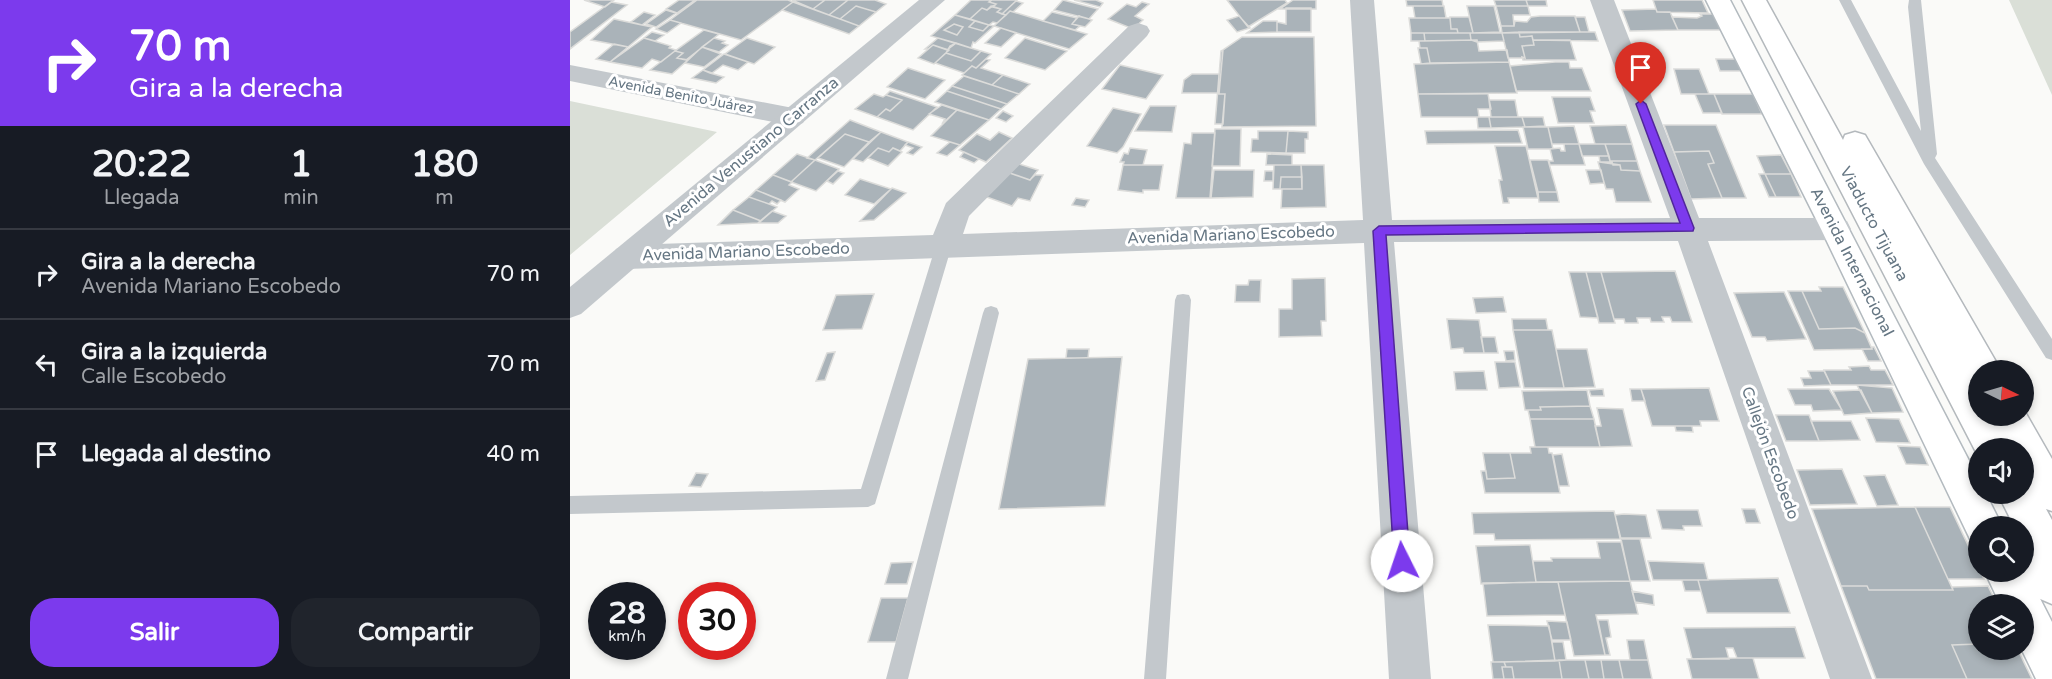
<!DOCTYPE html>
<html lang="es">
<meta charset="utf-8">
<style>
:root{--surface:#171b24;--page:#20242c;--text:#f1f3f6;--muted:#9ea1a6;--line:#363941;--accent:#7c3aed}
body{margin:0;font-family:"Varela Round",sans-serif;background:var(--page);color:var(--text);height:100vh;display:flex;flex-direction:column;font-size:22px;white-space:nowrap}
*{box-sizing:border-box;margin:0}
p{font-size:20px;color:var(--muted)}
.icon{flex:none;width:33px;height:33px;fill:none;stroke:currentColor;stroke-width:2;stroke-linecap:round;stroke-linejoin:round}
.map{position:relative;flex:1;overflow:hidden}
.sheet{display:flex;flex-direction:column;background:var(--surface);width:570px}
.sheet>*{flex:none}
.hud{background:#7c3aed;color:#fff;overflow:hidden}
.needle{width:39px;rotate:95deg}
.fabs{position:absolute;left:1398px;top:360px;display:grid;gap:12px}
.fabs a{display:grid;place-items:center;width:66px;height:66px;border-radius:50%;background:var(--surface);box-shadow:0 3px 9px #0003;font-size:30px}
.speed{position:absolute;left:18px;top:582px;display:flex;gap:12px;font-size:30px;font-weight:700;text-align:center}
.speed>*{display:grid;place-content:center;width:78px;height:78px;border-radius:50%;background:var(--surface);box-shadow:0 3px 9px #0003;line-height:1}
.speed small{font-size:15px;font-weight:400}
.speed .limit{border:9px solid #d22;background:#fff;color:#111}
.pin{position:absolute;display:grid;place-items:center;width:51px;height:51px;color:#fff;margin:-62px -26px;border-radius:50% 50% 50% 0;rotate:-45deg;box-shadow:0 0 6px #0007}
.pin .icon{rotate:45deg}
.me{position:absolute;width:66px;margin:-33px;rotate:356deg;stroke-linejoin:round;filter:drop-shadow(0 0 4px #0008)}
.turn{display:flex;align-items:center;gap:21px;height:126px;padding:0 30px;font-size:27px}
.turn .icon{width:78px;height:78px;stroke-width:2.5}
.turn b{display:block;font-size:42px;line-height:51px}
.eta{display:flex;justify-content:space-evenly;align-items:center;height:102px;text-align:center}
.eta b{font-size:36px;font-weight:700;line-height:42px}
.action{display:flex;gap:12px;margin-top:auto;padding:12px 30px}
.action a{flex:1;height:69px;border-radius:24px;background:var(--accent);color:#fff;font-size:24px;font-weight:700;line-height:69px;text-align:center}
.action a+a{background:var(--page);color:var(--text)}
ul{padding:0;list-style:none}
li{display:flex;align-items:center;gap:18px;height:90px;padding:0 30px;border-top:2px solid var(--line)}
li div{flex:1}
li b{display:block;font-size:22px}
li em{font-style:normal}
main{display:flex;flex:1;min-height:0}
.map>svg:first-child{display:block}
.green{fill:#dadfd7}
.building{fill:#aab3b9;stroke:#dcdcda;stroke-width:1.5;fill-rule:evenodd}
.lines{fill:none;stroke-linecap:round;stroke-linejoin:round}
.secondary-casing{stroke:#b3babf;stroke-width:3}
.trunk-casing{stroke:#b4b9bd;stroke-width:3}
.motorway-casing{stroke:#b4b9bd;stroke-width:3}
.service{fill:#c3c8cc;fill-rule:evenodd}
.minor{fill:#c3c8cc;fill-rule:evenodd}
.tertiary{fill:#c3c8cc;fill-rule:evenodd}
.secondary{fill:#fff;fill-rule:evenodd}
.trunk{fill:#fff;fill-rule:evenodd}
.motorway{fill:#fff;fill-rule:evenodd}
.route{fill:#7c3aed;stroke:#51269a;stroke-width:1.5}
.labels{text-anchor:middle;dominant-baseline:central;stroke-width:6;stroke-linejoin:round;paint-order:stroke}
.far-street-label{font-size:14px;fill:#657683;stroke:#fff}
.street-label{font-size:16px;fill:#657683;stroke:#fff}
</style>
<main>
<section class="sheet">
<div class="hud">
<div class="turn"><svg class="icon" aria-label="right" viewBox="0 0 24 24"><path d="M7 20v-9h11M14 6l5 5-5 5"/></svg><div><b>70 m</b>Gira a la derecha</div></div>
</div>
<div class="eta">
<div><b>20:22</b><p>Llegada</p></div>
<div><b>1</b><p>min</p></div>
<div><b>180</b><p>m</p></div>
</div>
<ul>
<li><svg class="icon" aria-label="right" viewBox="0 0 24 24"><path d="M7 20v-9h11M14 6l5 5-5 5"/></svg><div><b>Gira a la derecha</b><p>Avenida Mariano Escobedo</p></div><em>70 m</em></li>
<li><svg class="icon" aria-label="left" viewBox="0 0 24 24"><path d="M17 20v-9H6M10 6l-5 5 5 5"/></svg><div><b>Gira a la izquierda</b><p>Calle Escobedo</p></div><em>70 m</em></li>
<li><svg class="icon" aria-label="arrive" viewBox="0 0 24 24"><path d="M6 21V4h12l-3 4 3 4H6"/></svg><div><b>Llegada al destino</b></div><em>40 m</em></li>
</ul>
<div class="action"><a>Salir</a><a>Compartir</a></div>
</section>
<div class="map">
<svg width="1482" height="679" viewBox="0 0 1482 679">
<rect width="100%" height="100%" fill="#fafaf8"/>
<!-- green -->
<path class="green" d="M1439 0H1482V95Z
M0 101 147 132 0 255Z"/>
<!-- building -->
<path class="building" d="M14 0H44L35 7Z
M109 0H125L107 13 96 9Z
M127 0H218L223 2 171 40 100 20Z
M222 0H255L243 9Z
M255 0H278L259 15 243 9Z
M278 0H305L316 4 306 12 286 6 270 19 259 15Z
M401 0H421L419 2 426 4 417 10 412 8 400 19 385 15Z
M422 0H421H447L432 14 427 12 431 9 423 7 426 4 419 2Z
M493 0 528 9 519 19 484 10Z
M504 0H526L533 3 530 7Z
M657 0H715L717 3 678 27Z
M723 0H746V9H710Z
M836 0H872L873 6H837Z
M924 0H956L958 6H926Z
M956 0H976L977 6H958Z
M1083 0H1132L1138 13 1087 12Z
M446 1 453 3 443 12 440 11 436 15 432 14Z
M41 2 57 5 0 49V32Z
M223 2 270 19 289 26 279 34 212 10Z
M572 2 579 4 565 16 573 20 563 29 538 19 557 4 566 7Z
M286 6 306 12 289 26 270 19Z
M421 6 431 9 427 12 436 15 427 23 423 22 419 25 400 19 412 8 417 10Z
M843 6H874L876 18H845Z
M897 6H924L930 32 903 33Z
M926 6H958L960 15H943L944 26H931Z
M716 8H741V32H707V22L716 24Z
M1086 9 1087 12H1100L1108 30 1060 31 1052 10Z
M96 10 106 13 86 27 76 24Z
M440 11 473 21 517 34 499 49 424 26Z
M74 12 85 15 72 25 61 22Z
M482 12 507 18 502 24 510 26 505 30 473 21Z
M1130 14H1144L1152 30H1108L1102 17 1127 18 1132 16Z
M385 15 405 21 399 27 413 31 419 25 424 26 405 43 403 42 401 48 361 36ZM384 24 393 27 387 35 374 30Z
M509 16 519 19 522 20 515 27 502 24Z
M669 16 680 28 667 32 657 20Z
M970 16H1005L1010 32 932 33 931 26H944L945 21 957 22 961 17Z
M880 17H899L903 33H888L887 29H881Z
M1005 17H1015L1019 32H1010Z
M839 18H880L881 29H887L888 33H841Z
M44 19 72 25 82 27 58 47 21 40Z
M100 20 111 23 97 33 86 29Z
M405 21 419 25 413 31 399 27Z
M693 21H707V32L677 33Z
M384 24 393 27 387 35 374 30Z
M431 28 446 33 431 47 415 43Z
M134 30 149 34 116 60 107 58 113 53 105 51Z
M82 32 94 35 85 41 74 38Z
M949 32 950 37 962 36 964 45 952 46 955 58H938L932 33Z
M949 32H1025L1028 41 963 40 962 36 950 37Z
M841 33H854L855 41H841Z
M854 33H900L901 40 855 41Z
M900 33H932L934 41 907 42 901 40Z
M672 37H744L746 126 652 127 655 94H649L653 50Z
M74 38 101 46 99 48 106 50 91 62 82 59 72 68 40 62Z
M144 38 155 41 152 43 158 45 149 52 132 47Z
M177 38 205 47 184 64 155 54Z
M368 38 386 43 377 50 363 45 358 49H355Z
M455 38 497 51 475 70 435 58Z
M907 40 909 51 937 50 939 62 860 63 857 48H850L849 41Z
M963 40H1000L1006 60H953L952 57 955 58 952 46 964 45Z
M386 43 401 48 411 51 401 61 376 53 380 46Z
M44 44 58 47 40 62 26 59Z
M363 45 379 50 364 64 348 58Z
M132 47 151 54 134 67 115 63Z
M848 48H857L860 63 851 64Z
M653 50 649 94H655L653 124H645L651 51Z
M105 51 113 53 107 58 118 60 102 74 80 70Z
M411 51 421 54 406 68 402 66 394 73 365 63 376 53 401 61Z
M154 54 178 62 168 70 153 65 142 73 133 70Z
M416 59 420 60 411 68 433 75 422 85 392 75 402 66 406 68Z
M1146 59H1166L1172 71H1150Z
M939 62 947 93 848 94 844 64Z
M985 62H999L1000 68H1012L1021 91H946L940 66Z
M550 65 593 75 576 99 532 89Z
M338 68 375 80 355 99 317 87Z
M1104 69H1129L1139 94H1111Z
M133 70 140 73 154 77 146 83 122 78Z
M622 74H649L648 93H612L614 80Z
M433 75 460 84 449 94 422 85Z
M394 76 422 85 449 94 437 104 382 86Z
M382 86 437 104 431 109 377 91Z
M320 91 367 107 343 130 307 117 316 109 320 111 332 100 316 95Z
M377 91 431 109 419 120 365 102Z
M304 94 313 97 316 95 332 100 320 111 316 109 307 117 285 109Z
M848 94H918L921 109H908L909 117H851Z
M1125 94H1144L1152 113H1133Z
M1144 94H1183L1192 114H1152Z
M982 97H1020L1025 111H1020L1024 123H988Z
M919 100H945L948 117H921Z
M372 105 387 110 372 124 375 119 359 114Z
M580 106H606L602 132 565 131Z
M543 108 571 114 553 147 547 153 517 146Z
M387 110 419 120 390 145 361 136Z
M433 111 443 116 436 122 426 118Z
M907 117H919L921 128H908Z
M919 117H952L955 127 921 128Z
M952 117H973L975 126 955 127Z
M280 120 311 132 299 142 275 134 245 160 237 158Z
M1056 125 1062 144H1025L1020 126Z
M1094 125H1146L1176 198H1152L1138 164 1144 163 1139 151 1104 152Z
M1004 126 1009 144H982L978 127Z
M953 127H978L983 149H958Z
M645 129H671L670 166H642Z
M948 130 952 143 857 144 855 131Z
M688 131H718L716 153 681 152 682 139H688Z
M718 131 738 132V139H735V153H716Z
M311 132 338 142 330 151 323 148 319 152 308 148 293 162 283 159Z
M429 132 442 138 416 162 389 150 407 134 420 140Z
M622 133H645L640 198H606L614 143 621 144Z
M275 134 299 142 274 167 248 158Z
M338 142 352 147 343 155 337 153 343 148 335 145Z
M380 142 390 145 377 156 367 153Z
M994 144H1009L1015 165H980L979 161H983L980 149 990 148 991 151H995Z
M1009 144H1035L1039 156H1012Z
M1035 144H1062L1067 161H1040Z
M925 146H956L968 198H938L939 203H933L929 180H932Z
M308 148 319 152 323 148 332 152 318 166 298 158Z
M560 148 577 150 573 165H553L554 162H550L554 153 558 154Z
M1139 151 1144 163 1138 164 1152 198 1121 199 1104 152Z
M394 152 409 159 404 163 390 157Z
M227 154 245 160 221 182 203 175Z
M697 154 722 155V165H696Z
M1211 155 1221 174H1195L1187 156Z
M1029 156H1039L1040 161H1067L1070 171 1051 170 1050 165 1030 162Z
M245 160 269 169 246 191 221 182Z
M960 160H978L987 192H968Z
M443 162 468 170 460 180 434 171Z
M1028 162H1042L1043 165H1050L1051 170 1070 171 1081 202H1046L1043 189H1036Z
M553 165H593L589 190H573V193L548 190Z
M704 165H731L732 177H711L710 189H703Z
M731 165H754L756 207 711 208 712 189H732Z
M644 170H684L683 197 641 198Z
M1016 170H1031L1034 183 1020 184Z
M268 171 274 173 263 184 257 181Z
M434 171 460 180 465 175H473L460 201 448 198 442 206 411 195Z
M695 171H703V181H694Z
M1189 174H1195L1206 197H1199Z
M1195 174H1221L1231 197H1206Z
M203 175 222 182 219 185 229 189 215 202 186 190Z
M711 177H732V189H710Z
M290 179 321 189 304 204 275 195Z
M322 188 336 193 304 220 290 221Z
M186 190 211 200 207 204 202 201 199 204 179 197Z
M968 192H987L989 202H969Z
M179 197 199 204 207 207 191 221 163 210Z
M506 198 519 200 515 207 502 205Z
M163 210 191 221 188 223 148 225Z
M202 211 216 216 208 223H188Z
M1105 271 1122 322H1102L1100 317H1092L1094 322H1081L1080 318H1067L1068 323H1055L1054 319H1044L1031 272Z
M999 272H1016L1028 318 1010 317Z
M1016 272H1031L1045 323H1029Z
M755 278 756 321H751L752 336 709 337V309H722V279Z
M679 280H691L690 302H665L666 285H678Z
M1249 287H1273L1295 333 1285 328 1249 329 1232 291H1251Z
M1218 291H1232L1249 329 1285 328 1295 333 1302 349 1244 350Z
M1214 292 1236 339 1197 341 1195 337H1182L1164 293Z
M304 294 292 329 253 330 266 295Z
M933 297 936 312 906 313 903 298Z
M877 319 909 320 914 353H894L893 348 881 349Z
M942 319H976L978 330H943Z
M943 330H982L994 388H954Z
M911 337H925L928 353H914Z
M1302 347H1304L1311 361H1298L1292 349H1302Z
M497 349H519L518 358H496Z
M986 349H1017L1025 387 994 388Z
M934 351H944L945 360 936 361Z
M265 352 255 380 246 381 257 353Z
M552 357 535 506 429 509 458 359Z
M925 362H945L950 387 929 388Z
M1299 366 1301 370H1315L1323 385H1261L1254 370H1281L1279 367Z
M914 371 917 390H886L884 372Z
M1238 371H1254L1261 385 1234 386 1231 378H1241Z
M1287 385 1322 388 1333 412 1302 413Z
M1139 388 1149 421H1130L1131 426H1082L1071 389Z
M1033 389 1034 396H1021L1019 390Z
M1060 389H1071L1075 401H1062Z
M1218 389H1259L1272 410 1243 411 1241 405H1225Z
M1017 390 1020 406 970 407 971 410H955L952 391Z
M1291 390 1302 413 1274 415 1263 391Z
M1020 406 1024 419H960L958 410H971L970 407Z
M1027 408 1053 409 1062 446 1030 447 1025 426H1031Z
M1206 415H1239L1249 441H1216Z
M1296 418 1329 419 1340 443 1306 442Z
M960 419H1024L1030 447H965Z
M1241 421H1281L1290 440 1249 441Z
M1105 426H1122L1123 432 1106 431Z
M1328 446 1350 447 1358 465 1336 464Z
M960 447H978L979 453H982L990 493H915L911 471H916L917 479 945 478 940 453H961Z
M913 453H940L945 478 917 479Z
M992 454 999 486H989L983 455Z
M1272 469 1287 504 1240 505 1227 470Z
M126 473 138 474 131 487 119 486Z
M1315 475 1328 505 1307 506 1294 476Z
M1345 507 1383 590H1299L1297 586H1271L1242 509Z
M1345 507H1380L1414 579H1378Z
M1172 509H1185L1190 523H1176Z
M1087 510H1128L1132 526H1113L1114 530 1092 529Z
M1044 511 1051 539 925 540 924 534H904L902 513Z
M1054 514 1076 515 1081 538H1050L1045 515Z
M1051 539H1070L1080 581H1060Z
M1027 542H1051L1060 581 966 582 963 561H982L981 558H1030Z
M960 545 966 582 911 584 906 546Z
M1078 561 1134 563 1138 580H1083Z
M343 562 337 584H315L321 563Z
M1208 578 1220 613H1137L1128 580Z
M1112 580H1128L1131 591H1115Z
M1060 581 1068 614 1026 615 1035 655 1004 656 988 582Z
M988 582 995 615 917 616 913 583Z
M1271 586H1297L1299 590H1383L1382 587 1418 586 1427 604H1408V644L1382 645 1397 679H1306Z
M1062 591 1083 595 1084 605 1065 602Z
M311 598H338L326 642H298Z
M1028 620H1038L1041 637 1036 638 1040 655H1035Z
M977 621 997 622 1001 640H982Z
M918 625 979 626 985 661 923 662Z
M1225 627 1235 658H1167L1163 648H1156L1159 659H1122L1114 628Z
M1057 640H1074L1078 660H1060Z
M982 642H993L996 660 985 661Z
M1408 644V650H1448L1462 679H1397L1382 645Z
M1167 658H1183L1189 679H1122L1117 659Z
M989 660 992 679H944L942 667H936L934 662Z
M989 660H1015L1019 679H992Z
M1015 660H1031L1034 679H1019Z
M1031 660H1049L1053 679H1034Z
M1049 660H1078L1082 679H1053Z
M921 662H934L936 667H932L934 679H923Z
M932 667H942L944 679H934Z"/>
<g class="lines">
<!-- secondary casing -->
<g class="secondary-casing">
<path id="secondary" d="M1136 0H1160L1408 478V494H1416L1432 526H1408V542L1400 539 1251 229Z
M1454 567 1482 622V679H1466L1452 650 1454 604H1430L1415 572H1454Z"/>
</g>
<!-- trunk casing -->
<g class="trunk-casing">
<path id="trunk" d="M1454 512 1468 517 1482 544V604L1468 598 1454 569V526H1436L1440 517Z"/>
</g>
<!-- motorway casing -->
<g class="motorway-casing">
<path id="motorway" d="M1172 0H1196L1273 140 1275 135 1285 132 1295 135 1425 360 1430 370H1408V383L1406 382 1408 387V416H1454V410L1482 459V511L1476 509 1482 520V577L1468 572 1454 544V526H1444L1428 494H1454V448H1408V456Z"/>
</g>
<!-- service -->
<path class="service" d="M1269 0H1281L1351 131 1338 7 1339 0H1351L1367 154 1365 158 1482 339V360L1476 358 1354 164Z
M374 239 379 241 382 245 305 504 298 507 0 514V496L291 489 366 245 369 241Z
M613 294 619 295 621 300 596 679H574L605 300 607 295Z
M421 306 427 308 429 313 338 679H316L413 313 415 308Z"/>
<!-- minor -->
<path class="minor" d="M780 0H804L822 220 1100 218 1020 0H1044L1129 218H1266L1277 221 1281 229 1277 237 1266 240 1138 241 1302 679H1260L1108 241 824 242 861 679H819L794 243 57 269 46 265 42 257 46 249 57 245 363 235 376 203 559 26 568 23 577 26 580 31 577 36 399 216 393 234 793 220Z
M0 65 223 108 233 111 236 117 233 123 223 126 0 81Z"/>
<!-- tertiary -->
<path class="tertiary" d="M349 0H375L11 314 0 318V287Z"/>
<!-- secondary -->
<use href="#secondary" class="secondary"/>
<!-- trunk -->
<use href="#trunk" class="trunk"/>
<!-- motorway -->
<use href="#motorway" class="motorway"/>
</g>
<!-- route -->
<path class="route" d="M1071 100 1076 104 1124 228 1123 231 816 235 840 561 838 567 832 569 826 567 824 561 803 231 809 226 1110 223 1066 104Z"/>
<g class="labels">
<!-- far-street labels -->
<g class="far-street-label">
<text transform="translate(111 95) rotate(11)">Avenida Benito Juárez</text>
</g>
<!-- street labels -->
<g class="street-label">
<text transform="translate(181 152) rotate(-40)">Avenida Venustiano Carranza</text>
<text transform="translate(1304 224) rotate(62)">Viaducto Tijuana</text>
<text transform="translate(661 235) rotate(-2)">Avenida Mariano Escobedo</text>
<text transform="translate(176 252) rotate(-2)">Avenida Mariano Escobedo</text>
<text transform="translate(1282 262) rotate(63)">Avenida Internacional</text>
<text transform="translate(1200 453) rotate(70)">Callejón Escobedo</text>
</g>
</g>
</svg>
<div class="fabs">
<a><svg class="needle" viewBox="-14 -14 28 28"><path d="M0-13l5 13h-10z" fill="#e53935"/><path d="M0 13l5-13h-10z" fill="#9ea1a6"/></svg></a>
<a><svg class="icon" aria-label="sound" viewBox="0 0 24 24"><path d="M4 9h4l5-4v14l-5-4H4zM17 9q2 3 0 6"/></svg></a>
<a><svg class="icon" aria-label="search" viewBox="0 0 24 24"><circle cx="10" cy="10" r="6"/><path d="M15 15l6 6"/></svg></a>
<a><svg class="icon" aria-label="layers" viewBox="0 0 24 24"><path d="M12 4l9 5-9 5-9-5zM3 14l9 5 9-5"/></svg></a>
</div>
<div class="speed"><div>28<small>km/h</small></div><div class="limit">30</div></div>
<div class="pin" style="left:1071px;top:104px;background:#d93025"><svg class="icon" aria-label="arrive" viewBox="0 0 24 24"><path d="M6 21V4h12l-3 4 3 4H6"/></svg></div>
<svg class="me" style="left:832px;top:561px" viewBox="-20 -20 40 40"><circle r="19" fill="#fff"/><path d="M0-13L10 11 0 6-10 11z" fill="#7c3aed"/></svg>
</div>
</main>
